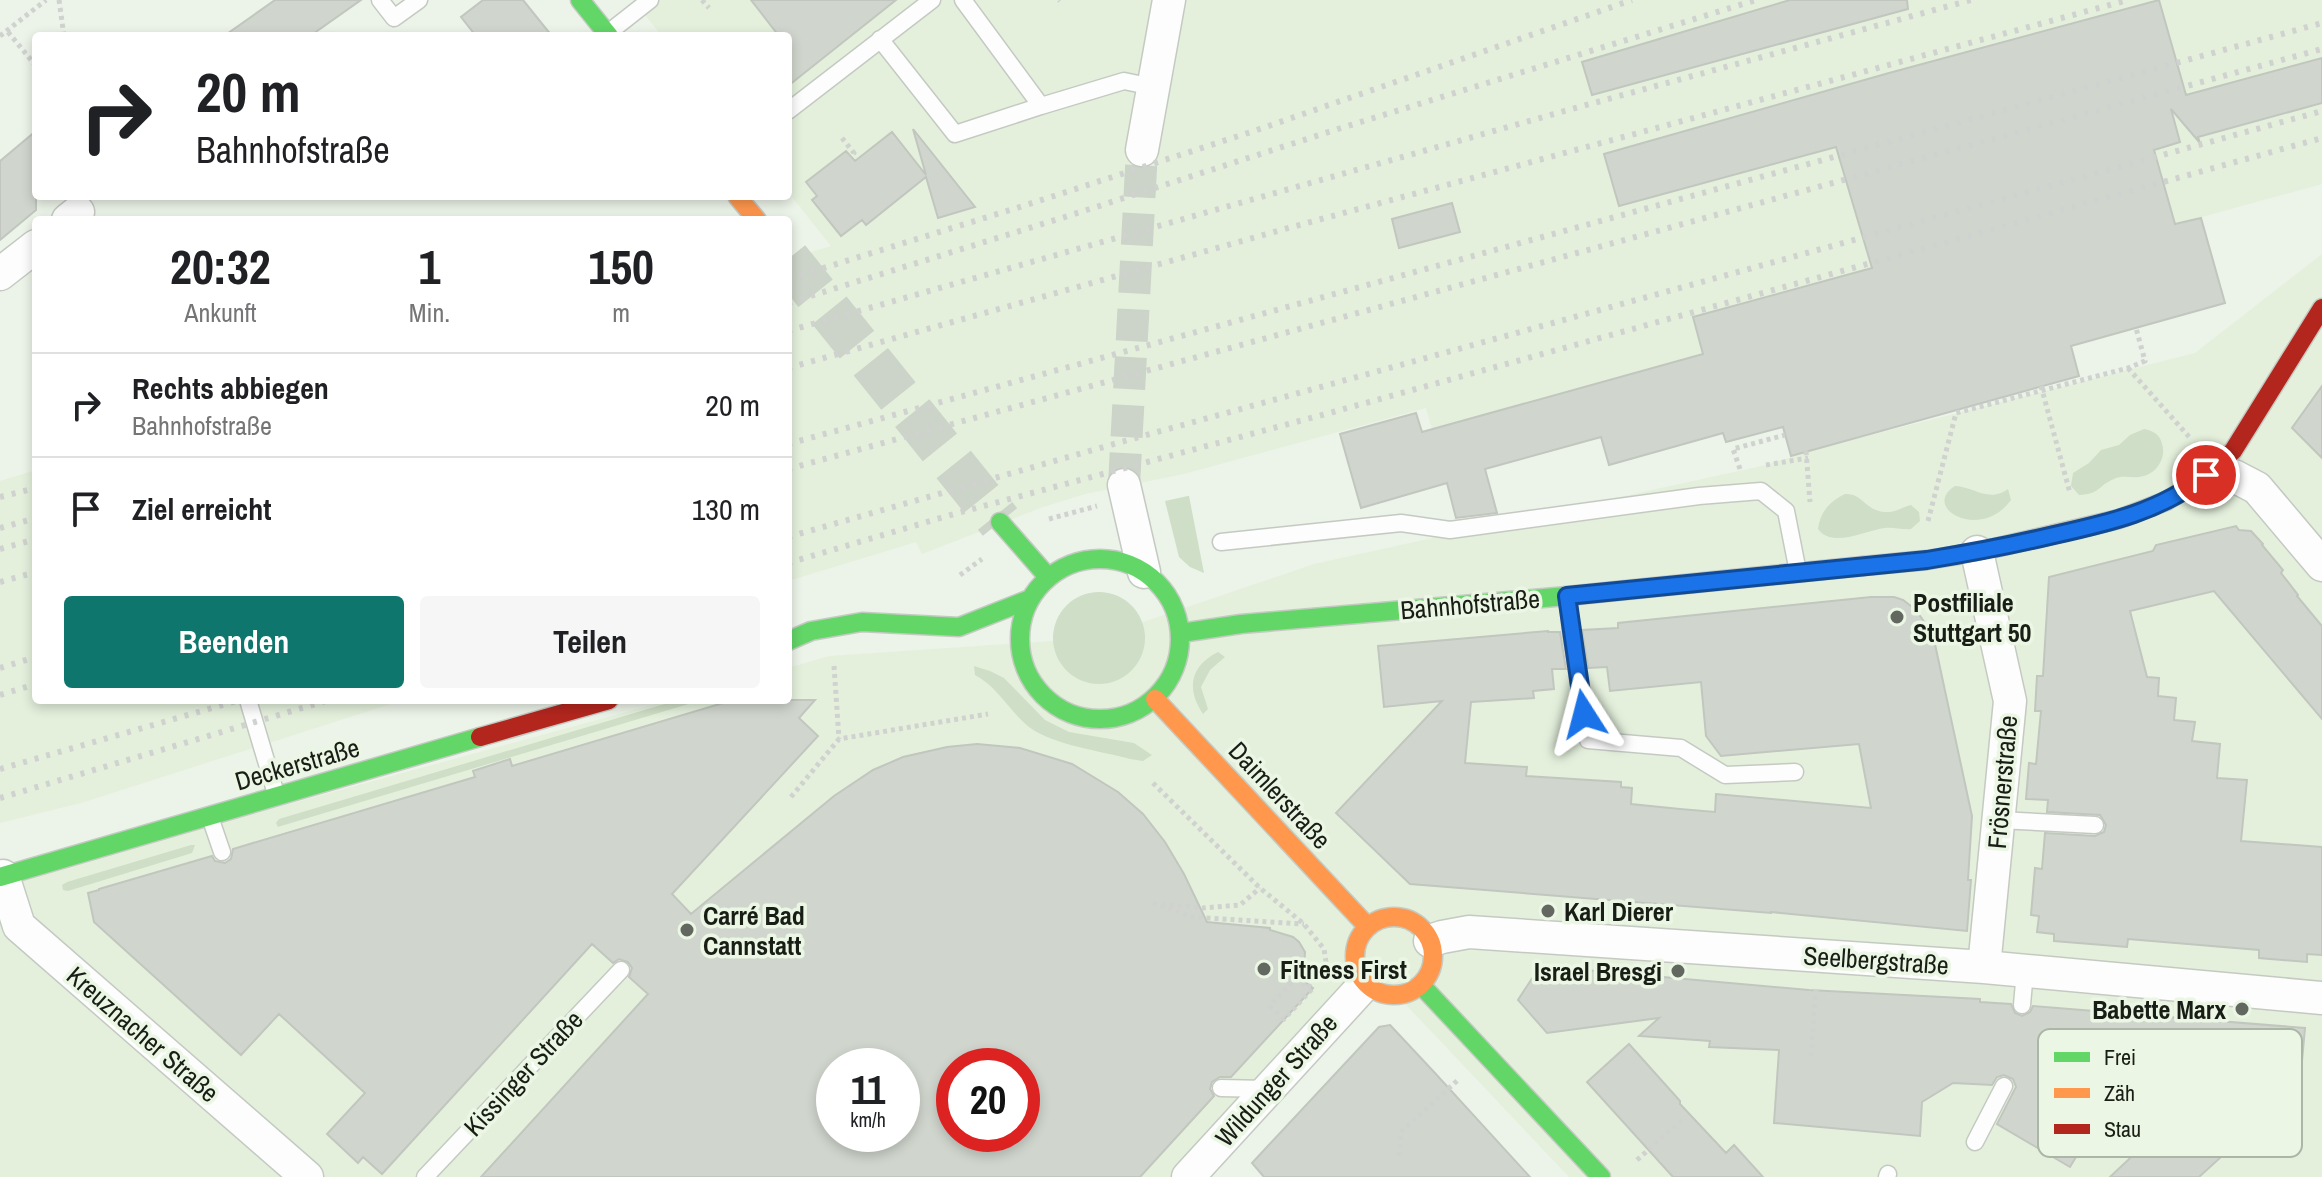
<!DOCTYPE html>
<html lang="de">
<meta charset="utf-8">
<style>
:root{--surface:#fff;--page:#f6f6f6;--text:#202124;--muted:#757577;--line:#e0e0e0;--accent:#0f766e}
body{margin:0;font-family:"Archivo Narrow",sans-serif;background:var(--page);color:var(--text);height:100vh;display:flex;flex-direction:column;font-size:30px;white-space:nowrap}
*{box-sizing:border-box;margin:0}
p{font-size:26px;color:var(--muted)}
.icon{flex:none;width:44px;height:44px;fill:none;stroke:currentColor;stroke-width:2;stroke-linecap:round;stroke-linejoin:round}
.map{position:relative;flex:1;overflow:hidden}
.sheet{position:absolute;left:32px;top:216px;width:760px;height:488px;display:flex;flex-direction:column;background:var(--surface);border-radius:8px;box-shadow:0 4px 12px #0003}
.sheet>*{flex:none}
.guide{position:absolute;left:32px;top:32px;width:760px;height:168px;border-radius:8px;box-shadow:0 4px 12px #0003;background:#fff;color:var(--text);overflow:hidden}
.speed{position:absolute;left:816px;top:1048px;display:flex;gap:16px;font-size:40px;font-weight:700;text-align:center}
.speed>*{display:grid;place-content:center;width:104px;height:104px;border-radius:50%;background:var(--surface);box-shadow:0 4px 12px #0003;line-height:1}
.speed small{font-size:20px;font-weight:400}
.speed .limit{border:12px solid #d22;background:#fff;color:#111}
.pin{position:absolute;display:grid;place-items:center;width:68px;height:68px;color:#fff;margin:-34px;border:4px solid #fff;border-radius:50%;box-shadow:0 2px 8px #0007}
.me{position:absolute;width:88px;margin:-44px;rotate:351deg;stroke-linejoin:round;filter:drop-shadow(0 0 6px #0008)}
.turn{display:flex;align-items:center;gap:28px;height:168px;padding:0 32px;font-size:36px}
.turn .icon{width:104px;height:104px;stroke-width:2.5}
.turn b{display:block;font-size:56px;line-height:68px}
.eta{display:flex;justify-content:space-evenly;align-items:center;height:136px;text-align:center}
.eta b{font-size:48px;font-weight:800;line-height:56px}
.primary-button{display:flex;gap:16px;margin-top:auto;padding:16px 32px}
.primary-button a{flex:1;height:92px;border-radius:8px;background:var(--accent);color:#fff;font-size:32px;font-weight:800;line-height:92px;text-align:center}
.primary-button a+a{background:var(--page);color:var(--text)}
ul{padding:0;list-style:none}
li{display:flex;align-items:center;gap:24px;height:104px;padding:0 32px;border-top:2px solid var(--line)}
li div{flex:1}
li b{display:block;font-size:30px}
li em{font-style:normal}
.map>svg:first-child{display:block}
.built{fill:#e4f0dc;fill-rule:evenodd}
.green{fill:#cfdec6}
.building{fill:#d0d6ce;stroke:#c1c6be;stroke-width:2;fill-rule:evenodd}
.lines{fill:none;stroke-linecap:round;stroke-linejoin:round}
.street-tunnel{stroke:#ccd3c8;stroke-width:32;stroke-dasharray:32 16;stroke-linecap:butt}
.secondary-tunnel{stroke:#ccd3c8;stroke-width:44;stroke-dasharray:44 22;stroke-linecap:butt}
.lane-casing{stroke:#c4cac2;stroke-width:19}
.street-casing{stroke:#c4cac2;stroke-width:35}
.fast-casing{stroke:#c4cac2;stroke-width:21}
.slow-casing{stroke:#c4cac2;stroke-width:21}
.jam-casing{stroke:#c4cac2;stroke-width:21}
.path{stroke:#d0d2cf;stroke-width:5;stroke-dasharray:4 4;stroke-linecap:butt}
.lane{stroke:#fcfdfc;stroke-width:16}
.street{stroke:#fcfdfc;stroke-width:32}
.fast{stroke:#63d668;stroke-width:18}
.slow{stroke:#ff974d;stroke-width:18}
.jam{stroke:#b3261e;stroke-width:18}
.rail{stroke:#d0d2cf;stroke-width:6;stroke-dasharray:4 8;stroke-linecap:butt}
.route-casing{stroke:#114b97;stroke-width:20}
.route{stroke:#1a73e8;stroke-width:14}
.poi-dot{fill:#626860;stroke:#ebf7e4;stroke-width:3}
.labels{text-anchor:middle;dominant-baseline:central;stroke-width:7;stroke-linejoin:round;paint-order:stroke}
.poi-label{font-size:26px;font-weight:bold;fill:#181d16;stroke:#ebf7e4;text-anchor:start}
.street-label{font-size:26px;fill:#181d16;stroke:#ebf7e4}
.key{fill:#ebf7e4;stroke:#acb6a6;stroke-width:2}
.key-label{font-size:22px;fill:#181d16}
</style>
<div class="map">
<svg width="2322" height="1177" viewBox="0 0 2322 1177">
<rect width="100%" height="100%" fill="#ecf3e8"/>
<!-- built -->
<path class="built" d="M633 0H2322V184L1432 429 1426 408 1184 474 1085 494 1043 507 922 554 916 542 788 581V259L831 246 788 192V36H662Z
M2322 254V1177H1569L1376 973 1187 1177H0V883L670 700H788V668L829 656 1096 638 1314 564 1766 465 1823 447 2195 353ZM834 1066H902V1134H834ZM954 1066H1022V1134H954Z
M36 470V700H403L81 803 0 823V481Z"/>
<!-- green -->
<path class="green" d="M2144 429C2153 431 2160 434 2162 444 2167 459 2155 476 2139 477 2130 478 2123 475 2114 479 2097 486 2101 494 2079 495L2071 486 2073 473 2089 463 2101 450 2119 445 2130 435Z
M1955 486C1975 487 1988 503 2008 489L2011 500C1981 542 1920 508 1955 486Z
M1845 494C1863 493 1866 512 1886 512 1895 513 1902 507 1911 505L1919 512 1920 521 1911 529C1902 530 1894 527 1885 528 1866 530 1832 549 1818 529 1820 512 1830 501 1845 494Z
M1188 496H1189L1204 573 1190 567 1179 557 1165 501Z
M1053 638a46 46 0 1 1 92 0a46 46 0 1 1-92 0Z
M1218 652 1225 657 1210 670 1201 687 1208 709 1203 714C1186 689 1190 666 1218 652Z
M974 666 990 671 1004 678 1045 720 1069 732 1134 743 1152 755 1143 761 1130 759C1101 751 1053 745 1029 727 1009 711 998 687 975 675Z
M678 700H702L281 826 278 827 276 823 279 819Z
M191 845H195L192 853 68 891 63 890 62 885 67 882Z"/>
<!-- building -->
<path class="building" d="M275 0H361L310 36H224Z
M483 0H523L552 36H476L461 17Z
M751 0H896L788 86V36H779Z
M1790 0H1907L1908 9 1592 95 1582 62Z
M2159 0 2186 95 2322 58V103L2198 137 2200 143 2171 109 2180 142 2154 150 2175 224 2201 218 2225 303 2071 346 2079 376 1791 456 1783 427 1726 442 1723 433 1609 465 1601 437 1485 469 1497 513 1456 518 1447 483 1361 508 1340 434 1416 413 1422 432 1703 354 1693 317 1872 268 1836 147 1619 206 1604 154 1889 73Z
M913 129 975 207 938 218 926 177 866 225 862 220 841 236 812 200 817 196 806 182 846 151 855 161 892 132 926 175Z
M36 131V210L0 240V161Z
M1452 203 1460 232 1399 248 1392 219Z
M2322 386V458L2292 428Z
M2236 526 2239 530 2251 531 2263 544 2262 545 2283 570 2281 573 2298 595 2297 596 2322 626V719L2214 591 2130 611 2147 677 2159 678 2158 696 2176 698 2174 720 2195 722 2192 741 2220 744 2217 778 2247 780 2241 841 2322 847V955L2307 954V962L2259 958V950L2128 939 2127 947 2054 941V934L2037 932 2039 916 2031 915 2035 868 2042 869 2045 833 2095 836 2104 832 2106 825 2100 815 2047 812 2048 800 2026 799 2029 763 2036 764 2041 711H2035L2037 676H2043L2049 577 2153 551 2156 545Z
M1871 597H1894L1903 600 1916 610 1933 635 1972 816 1968 880H1971L1967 931 1771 912V913L1410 884 1336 813 1442 701 1384 707 1378 646 1548 631V632H1560L1566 669H1552L1554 689 1533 691 1534 698 1471 702 1465 763 1527 767 1526 776 1621 782V787L1632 788 1631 804 1680 809 1715 812 1716 794 1871 808 1859 744 1721 756 1706 736 1701 682 1610 691 1607 667 1588 668 1582 630 1618 628V623Z
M733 700H815L799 718 818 736 672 894 691 914 834 796 873 770 903 757 947 747 977 744 1020 748 1072 764 1118 792 1143 814 1165 842 1184 874 1207 922 1270 928V930L1293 937 1299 942 1305 952 1303 980 1313 988 1231 1077H1220L1212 1082 1210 1089 1214 1096 1140 1177H481L648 994 629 977 632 968 628 962 619 959 613 963 592 944 382 1174 363 1157 358 1163 327 1134 365 1093 279 1014 241 1055 94 922 88 893 99 890V889L212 856 215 861 225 863 231 859 233 849 475 777 473 771 510 759 512 766ZM834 1066H902V1134H834ZM954 1066H1022V1134H954Z
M1540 966 1809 990 1980 999V1002L2011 1004 2015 1013 2022 1016 2030 1012 2033 1006 2305 1028 2299 1094 2248 1091 2246 1103 2137 1038 2232 1147 2199 1177H2110L2162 1128 2165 1084 2122 1081 2070 1167 1997 1124 2016 1087 2013 1079 2004 1075 1997 1077 1992 1085 1953 1083 1922 1102 1920 1136 1774 1123 1779 1050 1709 1047 1710 1041 1639 1036 1659 1018 1547 1033 1518 1000Z
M1390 1025 1434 1072 1530 1177H1264L1252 1163 1379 1027Z
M1629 1044 1680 1101V1104L1726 1153 1734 1145 1763 1177H1673L1587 1082Z"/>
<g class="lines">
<!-- street-tunnel -->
<path class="street-tunnel" d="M1124 485 1142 150"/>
<!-- secondary-tunnel -->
<path class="secondary-tunnel" d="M788 259 1000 522"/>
<!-- lane casing -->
<g class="lane-casing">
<path id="lane" d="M380 0 394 18 419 0
M963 0 1041 106 1124 81 1153 87
M608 33 650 0
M880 39 955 134 1041 106
M788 111 932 0
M1221 542 1401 523 1450 530 1699 496 1761 491 1786 511 1798 572
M1568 597 1571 633 1588 740 1681 748 1725 775 1795 772
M248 700 276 794
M210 817 222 852
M1999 820 2095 825
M2022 1005 2025 971
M1221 1088 1267 1089
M1975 1142 2004 1086
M425 1177 621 970
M1887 1177 1888 1174"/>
</g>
<!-- street casing -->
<g class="street-casing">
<path id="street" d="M1142 150 1169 0
M68 220 78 212
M0 274 36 246
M2234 476 2257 488 2322 565
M1124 485 1144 572
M1977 552 2010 701 1984 967
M3 876 19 926 307 1177
M1430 941 1442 937 1469 932 1984 967 2322 998
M1188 1177 1365 984"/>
</g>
<!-- fast casing -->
<g class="fast-casing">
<path id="fast" d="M580 0 609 36
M1000 522 1048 577
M1020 639a80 80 0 1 1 160 0a80 80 0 1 1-160 0Z
M1181 633 1241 624 1567 596 1863 566
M788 641 811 631 862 622 959 627 1030 599
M0 877 480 737
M1421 985 1601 1177"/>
</g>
<!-- slow casing -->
<g class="slow-casing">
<path id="slow" d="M737 196 757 220
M1863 566 1927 560 1977 552 2119 519 2166 501
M1155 699 1368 927
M1355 956a39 39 0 1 1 78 0a39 39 0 1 1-78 0Z"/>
</g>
<!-- jam casing -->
<g class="jam-casing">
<path id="jam" d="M2166 501 2193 485 2233 451 2322 308
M480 737 609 700"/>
</g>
<!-- path -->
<path class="path" d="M59 0 64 36
M702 0 709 8
M1059 0 1060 1
M8 32 36 66
M0 36 46 0
M842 138 854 153 850 156
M2128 368 2191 439
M2041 386 2070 493
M1806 451 1810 502
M1766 465 1808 458
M1740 469 1733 449 1785 435
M1049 519 1097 506
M1928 521 1956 413 2128 368 2145 361 2136 328
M960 575 982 559
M834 666 839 739
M1153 783 1260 888 1304 924 1324 949 1328 975
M791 797 839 739 988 714
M1153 903 1192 917 1304 924
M1162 904 1202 908 1240 905 1260 888
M1296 978 1307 988 1309 986 1313 988 1284 1019 1270 1006Z
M1811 1056 1816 989
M1399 1156 1401 1132 1459 1079
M1637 1160 1684 1118"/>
<!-- lane -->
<use href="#lane" class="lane"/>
<!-- street -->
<use href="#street" class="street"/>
<!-- fast -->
<use href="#fast" class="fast"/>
<!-- slow -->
<use href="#slow" class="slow"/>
<!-- jam -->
<use href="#jam" class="jam"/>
<!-- rail -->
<path class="rail" d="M788 279 1023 206 1254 131 1632 0
M788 303 1068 216 1338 129 1756 0
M788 331 1568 110 1971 0
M788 368 1292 227 2128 0
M788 444 2322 23
M788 469 2322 49
M0 497 36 488
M0 528 36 518
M788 537 1121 442 2322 111
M0 549 36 539
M788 563 954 514 1333 412 2322 138
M0 582 36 572
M0 668 36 657
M0 695 36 684
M0 769 240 700
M0 798 329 700"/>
</g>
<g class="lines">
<!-- route casing -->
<g class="route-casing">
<path id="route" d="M1584 714 1567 596 1927 560C1970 553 2012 545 2054 535 2108 523 2162 511 2206 475"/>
</g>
<!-- route -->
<use href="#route" class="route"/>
</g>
<!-- markers -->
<g class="poi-dot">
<circle cx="1897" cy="617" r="8"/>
<circle cx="1548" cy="911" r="8"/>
<circle cx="687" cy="930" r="8"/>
<circle cx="1264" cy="969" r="8"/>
<circle cx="1678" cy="971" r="8"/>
<circle cx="2242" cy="1009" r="8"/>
</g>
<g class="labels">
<!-- poi labels -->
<g class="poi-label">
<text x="1913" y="602">Postfiliale<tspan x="1913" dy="30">Stuttgart 50</tspan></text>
<text x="1564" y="911">Karl Dierer</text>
<text x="703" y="915">Carré Bad<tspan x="703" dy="30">Cannstatt</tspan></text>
<text x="1280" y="969">Fitness First</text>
<text x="1662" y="971" text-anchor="end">Israel Bresgi</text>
<text x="2226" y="1009" text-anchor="end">Babette Marx</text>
</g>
<!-- street labels -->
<g class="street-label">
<text transform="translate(1470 604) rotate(-5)">Bahnhofstraße</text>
<text transform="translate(297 764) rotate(-16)">Deckerstraße</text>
<text transform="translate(2002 782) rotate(-85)">Frösnerstraße</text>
<text transform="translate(1280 795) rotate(47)">Daimlerstraße</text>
<text transform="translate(1876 960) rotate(4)">Seelbergstraße</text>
<text transform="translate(143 1034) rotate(41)">Kreuznacher Straße</text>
<text transform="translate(523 1073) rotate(-47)">Kissinger Straße</text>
<text transform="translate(1276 1080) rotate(-48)">Wildunger Straße</text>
</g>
</g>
<!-- legend -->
<rect x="2038" y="1029" width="264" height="128" rx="12" class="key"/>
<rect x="2054" y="1052" width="36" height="10" fill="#63d668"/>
<rect x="2054" y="1088" width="36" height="10" fill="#ff974d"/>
<rect x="2054" y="1124" width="36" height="10" fill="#b3261e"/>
<g class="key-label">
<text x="2104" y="1065">Frei</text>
<text x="2104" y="1101">Zäh</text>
<text x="2104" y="1137">Stau</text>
</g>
</svg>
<div class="speed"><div>11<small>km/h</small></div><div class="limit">20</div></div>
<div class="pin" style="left:2206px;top:475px;background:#d93025"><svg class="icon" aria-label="arrive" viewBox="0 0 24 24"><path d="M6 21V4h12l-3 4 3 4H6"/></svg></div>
<svg class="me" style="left:1584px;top:714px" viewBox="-20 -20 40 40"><path d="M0-17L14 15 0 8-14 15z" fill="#1a73e8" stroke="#fff" stroke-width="4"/></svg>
<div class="guide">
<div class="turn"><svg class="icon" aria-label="right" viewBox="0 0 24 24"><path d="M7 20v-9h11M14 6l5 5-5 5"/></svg><div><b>20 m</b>Bahnhofstraße</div></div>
</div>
<section class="sheet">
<div class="eta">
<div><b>20:32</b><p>Ankunft</p></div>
<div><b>1</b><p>Min.</p></div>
<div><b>150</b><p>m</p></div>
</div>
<ul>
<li><svg class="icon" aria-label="right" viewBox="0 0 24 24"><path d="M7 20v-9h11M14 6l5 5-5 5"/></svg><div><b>Rechts abbiegen</b><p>Bahnhofstraße</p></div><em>20 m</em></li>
<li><svg class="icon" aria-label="arrive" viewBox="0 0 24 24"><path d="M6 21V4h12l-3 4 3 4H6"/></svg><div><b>Ziel erreicht</b></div><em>130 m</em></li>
</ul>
<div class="primary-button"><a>Beenden</a><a>Teilen</a></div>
</section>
</div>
